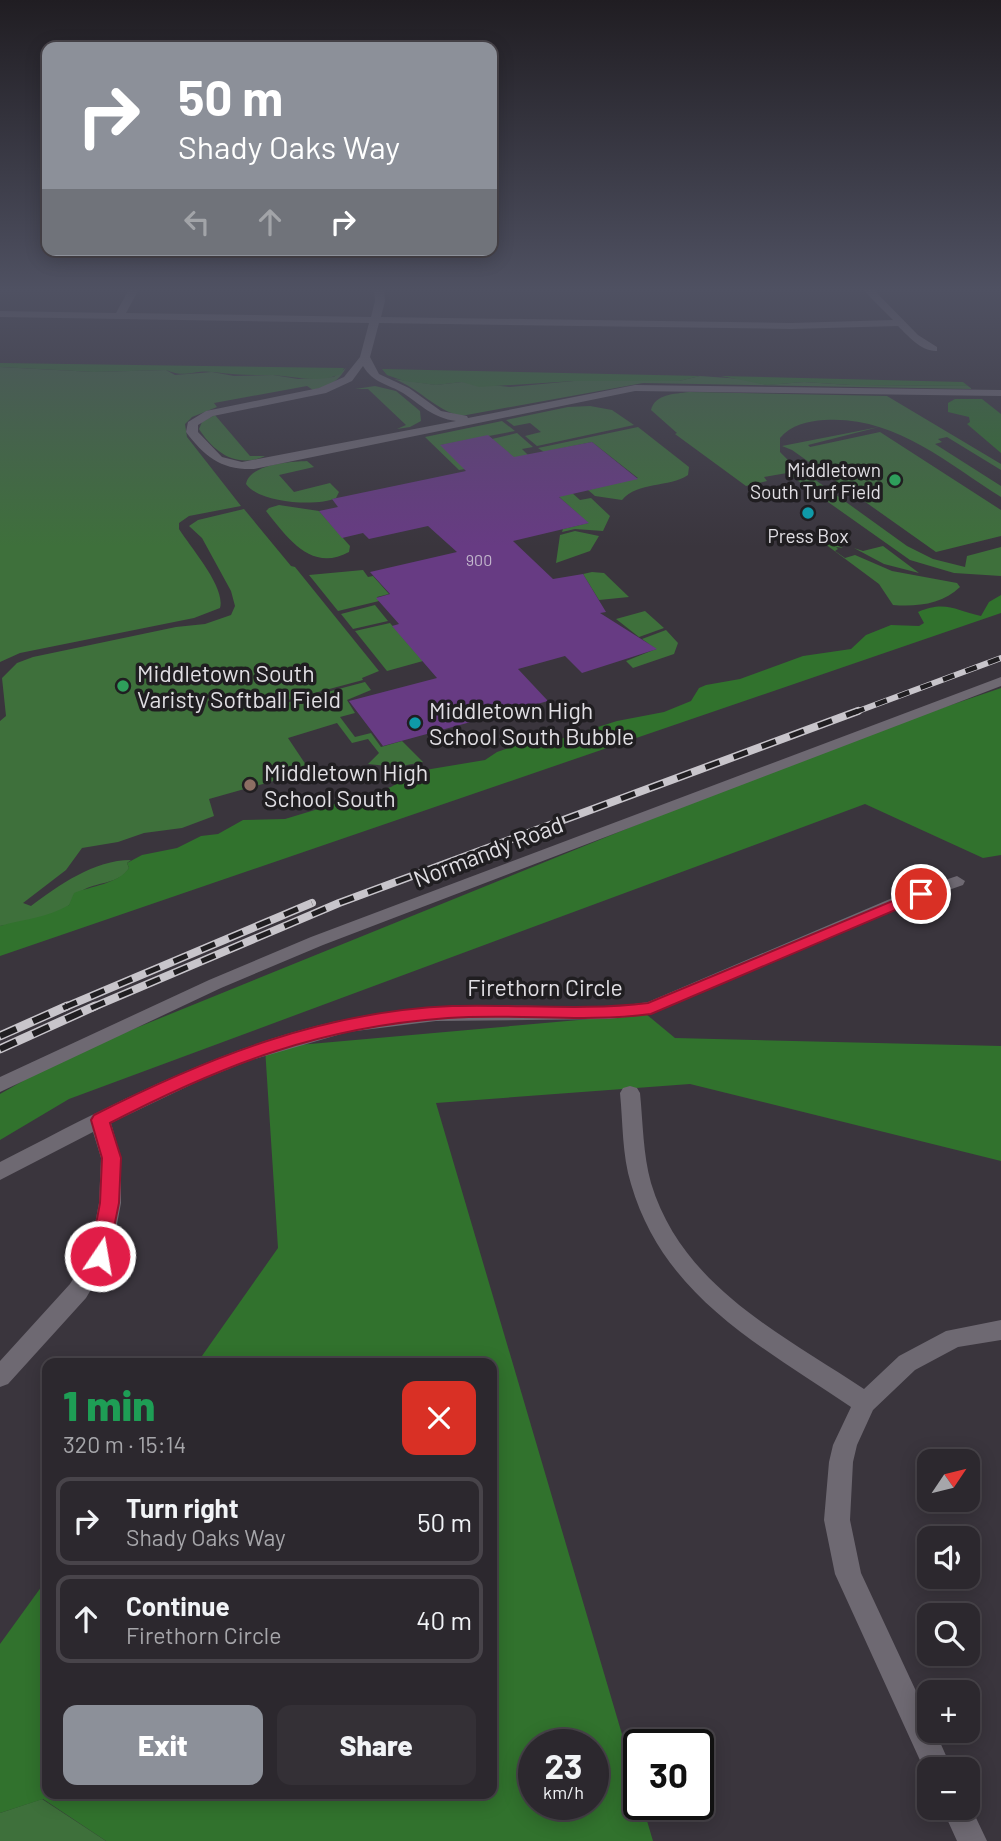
<!DOCTYPE html>
<meta charset="utf-8">
<style>
:root{--surface:#2c282e;--page:#343036;--text:#f1f3f6;--muted:#a6a6aa;--line:#48444a;--accent:#8c9099}
body{margin:0;font-family:Barlow,sans-serif;background:var(--page);color:var(--text);height:100vh;display:flex;flex-direction:column;font-size:26px;white-space:nowrap}
*{box-sizing:border-box;margin:0}
p{font-size:23px;color:var(--muted)}
.icon{flex:none;width:38px;height:38px;fill:none;stroke:currentColor;stroke-width:2;stroke-linecap:round;stroke-linejoin:round}
.map{position:relative;flex:1;overflow:hidden}
.details{position:absolute;left:42px;top:1358px;width:455px;height:441px;display:flex;flex-direction:column;background:var(--surface);border-radius:14px;box-shadow:0 4px 18px #0003,0 0 0 2px var(--line)}
.details>*{flex:none}
.hud{position:absolute;left:42px;top:42px;width:455px;height:214px;border-radius:14px;box-shadow:0 4px 18px #0003,0 0 0 2px var(--line);background:#8c9099;color:#fff;overflow:hidden}
.needle{width:46px;rotate:55deg}
.controls{position:absolute;left:917px;top:1449px;display:grid;gap:14px}
.controls a{display:grid;place-items:center;width:63px;height:63px;border-radius:14px;background:var(--surface);box-shadow:0 4px 18px #0003,0 0 0 2px var(--line);font-size:35px}
.speed{position:absolute;left:518px;top:1729px;display:flex;gap:14px;font-size:35px;font-weight:700;text-align:center}
.speed>*{display:grid;place-content:center;width:91px;height:91px;border-radius:50%;background:var(--surface);box-shadow:0 4px 18px #0003,0 0 0 2px var(--line);line-height:1}
.speed small{font-size:18px;font-weight:400}
.speed .limit{border:4px solid #111;border-radius:10px;background:#fff;color:#111}
.pin{position:absolute;display:grid;place-items:center;width:60px;height:60px;color:#fff;margin:-30px;border:4px solid #fff;border-radius:50%;box-shadow:0 2px 7px #0007}
.me{position:absolute;width:77px;margin:-38px;rotate:12deg;stroke-linejoin:round;filter:drop-shadow(0 0 5px #0008)}
.turn{display:flex;align-items:center;gap:24px;height:147px;padding:0 21px;font-size:32px}
.turn .icon{width:91px;height:91px;stroke-width:2.5}
.turn b{display:block;font-size:49px;line-height:60px}
.lanes{display:flex;align-items:center;height:66px;padding:0 21px;background:#0003;justify-content:center;gap:35px;direction:ltr}
.lanes .off{opacity:.35}
.round{display:grid;place-items:center;flex:none;width:74px;height:74px;border-radius:14px;background:var(--page)}
.headline{display:flex;align-items:center;justify-content:space-between;height:119px;padding:0 21px}
h1{font-size:42px;font-weight:800;line-height:52px;color:#1e9e55}
.cta{display:flex;gap:14px;margin-top:auto;padding:14px 21px}
.cta a{flex:1;height:80px;border-radius:14px;background:var(--accent);color:#fff;font-size:28px;font-weight:800;line-height:80px;text-align:center}
.cta a+a{background:var(--page);color:var(--text)}
ul{padding:0;list-style:none}
li{display:flex;align-items:center;gap:21px;height:88px;margin:0 14px 10px;padding:0 7px;border:4px solid var(--line);border-radius:14px}
li div{flex:1}
li b{display:block;font-size:26px}
li em{font-style:normal}
.map>svg:first-child{display:block}
.green{fill:#3e703b}
.forest{fill:#31722d;fill-rule:evenodd}
.building{fill:#673b83}
.lines{fill:none;stroke-linecap:round;stroke-linejoin:round}
.street{fill:#6e6972;fill-rule:evenodd}
.rail-far2-casing{stroke:#c8c5cb;stroke-width:6}
.rail-far1-casing{stroke:#c8c5cb;stroke-width:8}
.rail-casing{stroke:#c8c5cb;stroke-width:9}
.rail-far2{stroke:#201e21;stroke-width:4.5;stroke-dasharray:12;stroke-linecap:butt}
.rail-far1{stroke:#201e21;stroke-width:5;stroke-dasharray:15;stroke-linecap:butt}
.rail{stroke:#201e21;stroke-width:6;stroke-dasharray:18;stroke-linecap:butt}
.route{fill:#e11d48;stroke:#92132f;stroke-width:2}
.leisure-dot{fill:#2e9e5b;stroke:#201e21;stroke-width:2.5}
.culture-dot{fill:#0f9aa8;stroke:#201e21;stroke-width:2.5}
.education-dot{fill:#8d6e63;stroke:#201e21;stroke-width:2.5}
.labels{text-anchor:middle;dominant-baseline:central;stroke-width:7;stroke-linejoin:round;paint-order:stroke}
.far-number-label{font-size:16px;fill:#c2b6cc}
.far-poi-label{font-size:19px;fill:#e1dfe4;stroke:#201e21;text-anchor:end}
.poi-label{font-size:23px;fill:#e1dfe4;stroke:#201e21;text-anchor:start}
.street-label{font-size:23px;fill:#e1dfe4;stroke:#201e21}
</style>
<div class="map">
<svg width="1001" height="1841" viewBox="0 0 1001 1841">
<rect width="100%" height="100%" fill="#3a353d"/>
<!-- green -->
<path class="green" d="M0 367 94 372 166 370 175 375 212 372 234 376 273 375 298 379 334 377 346 368C337 383 330 385 313 390L307 386 214 403 217 407 192 417 185 424 187 437 241 506 189 516 179 523V529C190 547 226 587 220 608L194 618 20 653 0 662Z
M700 376 742 379 767 385 804 382 850 385 968 386 972 389 643 383 461 416C435 410 419 388 394 379L436 385 462 382 510 387 574 381H679Z
M375 386 396 391 420 411 421 421 410 427 397 429 406 425 368 389H355Z
M689 392 887 396 1001 464V470L947 437 938 439 942 442 935 444 1001 486V497C946 462 893 415 824 420 808 421 791 425 780 438V452L789 461 907 546 933 559 965 567 967 556 1001 547V576L954 573 910 560 787 473 764 477 767 481 746 486 675 434 677 433 651 410C655 394 674 394 689 392Z
M590 406 612 410 634 425 537 446 525 436 541 432 530 423 514 426 506 420 568 407Z
M215 415 250 456H265C236 469 214 452 199 429L202 422Z
M502 421 515 431 441 445 465 469 459 470 425 437Z
M638 427 689 467 688 475C669 488 638 481 622 500L595 496 588 490 638 478 592 442 544 452 538 448Z
M879 427 808 445 810 447 880 432 1001 510V536L936 552 792 450 782 446Z
M517 433 533 447 522 449 530 457 517 460 492 439Z
M307 461 314 467 279 475 294 492 330 483 339 492 336 498C317 507 259 503 246 484 250 464 289 462 307 461Z
M571 492 580 500 591 498 610 516 603 531 575 529 562 532 563 529 588 523 557 495Z
M279 505 319 511 350 546 349 552C311 573 287 537 266 511L269 508Z
M244 509 291 566 295 567 379 671 362 678 363 680 277 703 278 705 365 682 371 690 347 700 355 713 340 717 355 737 371 733 381 747 402 741 423 762 396 767 368 764 379 753 368 739 352 743 337 723 288 738 318 783H312L302 773 209 799 214 816 182 828 144 833 118 842 82 848 66 870 23 903 31 906C59 885 94 860 131 860L127 863 129 868C121 883 99 882 85 889 78 892 75 900 69 905 54 920 21 922 0 926V721L6 716 2 678 17 663 33 657 176 627 205 624 231 615 235 606 231 591 202 538 189 526 198 520Z
M575 531 599 536 590 551 556 563 560 535Z
M816 534 843 548 836 547 838 549 835 551 845 558 855 555 892 571 957 583 960 587C943 604 917 607 893 605L879 584 813 535Z
M883 546 919 573 884 564 854 548 863 551Z
M363 570 368 577 373 576 389 594 377 597 379 601 338 611 309 575Z
M592 572 604 573 629 597 599 600 583 574Z
M375 605 388 621 353 629 341 614Z
M645 611 664 628 639 637 616 619Z
M390 623 423 661 387 671 355 631Z
M666 630 678 643 674 654 633 668 626 661 656 649 642 639Z
M42 1799 106 1841H0V1813Z"/>
<!-- forest -->
<path class="forest" d="M0 363 344 368 341 374C318 384 295 376 272 375 251 375 233 375 213 372 193 369 187 379 166 370L94 372 0 367Z
M382 369 700 376 679 381H574L479 387 462 382 436 385 404 381 387 375Z
M721 376 963 382 968 386 850 385 804 382 767 385Z
M955 399H982L1001 414V453L967 424 970 422 969 417 948 412V403Z
M1001 595V613L0 956V926C24 919 47 918 69 905L74 893C91 886 118 884 129 868L127 863 142 855 177 848 201 836 218 834 243 820 285 819 391 787 419 771 485 760 497 752 514 746 541 745 617 721 664 712 691 701 699 688 706 685 740 679 803 656 851 649 866 635 891 625 919 626 924 623 918 612C946 600 956 611 981 616L989 602Z
M1001 688V855L983 858 865 804 69 1099 0 1140V1094L67 1056 833 745Z
M646 1014 675 1038 1001 1046V1161L690 1084 436 1103 639 1792V1804H642L653 1841H106L43 1799 0 1813V1644L47 1579V1794H492V1363H197L278 1248 265 1048ZM534 1745H593V1804H534Z"/>
<!-- building -->
<path class="building" d="M488 435 514 457 592 442 638 479 559 497 589 523 513 541 553 579 583 574 606 612 600 613 657 649 582 673 565 656 518 669 548 701 383 746 349 701 437 678 392 626 399 624 376 598 390 594 370 572 457 552 428 526 369 539 363 533 342 538 319 511 338 507 332 499 466 471 440 445Z"/>
<g class="lines">
<!-- street -->
<path class="street" d="M129 289H139L126 313 371 317 375 301 374 289H384L385 301 381 317 791 323 893 320 862 289H873L918 335 937 347V351C922 352 908 336 898 326L791 329 379 323 370 357 379 374 409 388 441 411 467 416 468 418 635 385 1001 390V396L635 391 254 469C221 470 205 457 186 432L188 422 206 411 319 388 344 377 360 357 369 323 0 317V311L116 313ZM363 366C373 383 388 384 403 393 421 405 433 418 456 421L242 462 222 457 198 432V425L213 416 326 393 352 381Z
M1001 677V686L323 945 221 988 0 1092V1077L209 980 311 937Z
M957 876 965 881 963 885 909 904 651 1014 609 1019 436 1021 348 1032 251 1060 201 1080 111 1123 121 1158V1203L111 1256 86 1298 8 1384 0 1387V1361L70 1284 89 1254 99 1203 101 1158 93 1132 0 1180V1162C128 1096 258 1026 404 1010 450 1005 496 1005 542 1006 577 1006 612 1008 648 1002L897 896Z
M630 1086 637 1088 640 1093C643 1123 643 1154 651 1183 682 1286 781 1334 864 1389L899 1356 946 1331 1001 1320V1340L958 1347 915 1370 873 1410 857 1445 853 1462 850 1520 861 1573 929 1719V1731H935L952 1769H929V1780L835 1574 824 1520 829 1462 833 1445 851 1407C760 1345 664 1297 631 1184 622 1155 623 1123 620 1093L623 1088Z
M968 1801 987 1841H957L942 1808H968Z"/>
<!-- rail-far2 casing -->
<g class="rail-far2-casing">
<path id="rail-far2" d="M853 713 1001 658"/>
</g>
<!-- rail-far1 casing -->
<g class="rail-far1-casing">
<path id="rail-far1" d="M63 1008 312 903
M91 1008 339 903 858 711"/>
</g>
<!-- rail casing -->
<g class="rail-casing">
<path id="rail" d="M0 1036 67 1006
M0 1049 95 1006"/>
</g>
<!-- rail-far2 -->
<use href="#rail-far2" class="rail-far2"/>
<!-- rail-far1 -->
<use href="#rail-far1" class="rail-far1"/>
<!-- rail -->
<use href="#rail" class="rail"/>
</g>
<!-- sky -->
<linearGradient id="sky" x2="0" y2="1"><stop stop-color="#201d22"/><stop offset="0.53" stop-color="#4f5162"/><stop offset="1" stop-color="#4f5162" stop-opacity="0"/></linearGradient>
<rect width="1001" height="547" fill="url(#sky)"/>
<!-- route -->
<path class="route" d="M921 889 929 894 926 897 651 1014C583 1023 516 1013 448 1018 320 1027 224 1064 110 1123L121 1158 119 1203 107 1262 100 1264 93 1262 90 1256 100 1203 102 1158 91 1120 94 1115C206 1058 324 1011 452 1006 517 1004 583 1011 648 1003Z"/>
<!-- markers -->
<g class="leisure-dot">
<circle cx="895" cy="480" r="7"/>
<circle cx="123" cy="686" r="7"/>
</g>
<g class="culture-dot">
<circle cx="808" cy="513" r="7"/>
<circle cx="415" cy="723" r="7"/>
</g>
<circle class="education-dot" cx="250" cy="785" r="7"/>
<g class="labels">
<!-- far-number labels -->
<g class="far-number-label">
<text x="479" y="559">900</text>
</g>
<!-- far-poi labels -->
<g class="far-poi-label">
<text x="881" y="469">Middletown<tspan x="881" dy="22">South Turf Field</tspan></text>
<text x="808" y="535" text-anchor="middle">Press Box</text>
</g>
<!-- poi labels -->
<g class="poi-label">
<text x="137" y="673">Middletown South<tspan x="137" dy="26">Varisty Softball Field</tspan></text>
<text x="429" y="710">Middletown High<tspan x="429" dy="26">School South Bubble</tspan></text>
<text x="264" y="772">Middletown High<tspan x="264" dy="26">School South</tspan></text>
</g>
<!-- street labels -->
<g class="street-label">
<text transform="translate(488 851) rotate(-21)">Normandy Road</text>
<text x="545" y="987">Firethorn Circle</text>
</g>
</g>
</svg>
<div class="controls">
<a><svg class="needle" viewBox="-14 -14 28 28"><path d="M0-13l5 13h-10z" fill="#e53935"/><path d="M0 13l5-13h-10z" fill="#a6a6aa"/></svg></a>
<a><svg class="icon" aria-label="sound" viewBox="0 0 24 24"><path d="M4 9h4l5-4v14l-5-4H4zM17 9q2 3 0 6"/></svg></a>
<a><svg class="icon" aria-label="search" viewBox="0 0 24 24"><circle cx="10" cy="10" r="6"/><path d="M15 15l6 6"/></svg></a>
<a>+</a>
<a>−</a>
</div>
<div class="speed"><div>23<small>km/h</small></div><div class="limit">30</div></div>
<div class="pin" style="left:921px;top:894px;background:#d93025"><svg class="icon" aria-label="arrive" viewBox="0 0 24 24"><path d="M6 21V4h12l-3 4 3 4H6"/></svg></div>
<svg class="me" style="left:100px;top:1256px" viewBox="-20 -20 40 40"><circle r="17" fill="#e11d48" stroke="#fff" stroke-width="3"/><path d="M0-11L8 9 0 5-8 9z" fill="#fff"/></svg>
<div class="hud">
<div class="turn"><svg class="icon" aria-label="right" viewBox="0 0 24 24"><path d="M7 20v-9h11M14 6l5 5-5 5"/></svg><div><b>50 m</b>Shady Oaks Way</div></div>
<div class="lanes"><svg class="icon off" aria-label="left" viewBox="0 0 24 24"><path d="M17 20v-9H6M10 6l-5 5 5 5"/></svg><svg class="icon off" aria-label="ahead" viewBox="0 0 24 24"><path d="M12 20V5M6 11l6-6 6 6"/></svg><svg class="icon" aria-label="right" viewBox="0 0 24 24"><path d="M7 20v-9h11M14 6l5 5-5 5"/></svg></div>
</div>
<section class="details">
<div class="headline"><div><h1>1 min</h1><p>320 m · 15:14</p></div><a class="round" style="background:#d93025;color:#fff"><svg class="icon" aria-label="close" viewBox="0 0 24 24"><path d="M6 6l12 12M18 6L6 18"/></svg></a></div>
<ul>
<li><svg class="icon" aria-label="right" viewBox="0 0 24 24"><path d="M7 20v-9h11M14 6l5 5-5 5"/></svg><div><b>Turn right</b><p>Shady Oaks Way</p></div><em>50 m</em></li>
<li><svg class="icon" aria-label="ahead" viewBox="0 0 24 24"><path d="M12 20V5M6 11l6-6 6 6"/></svg><div><b>Continue</b><p>Firethorn Circle</p></div><em>40 m</em></li>
</ul>
<div class="cta"><a>Exit</a><a>Share</a></div>
</section>
</div>
